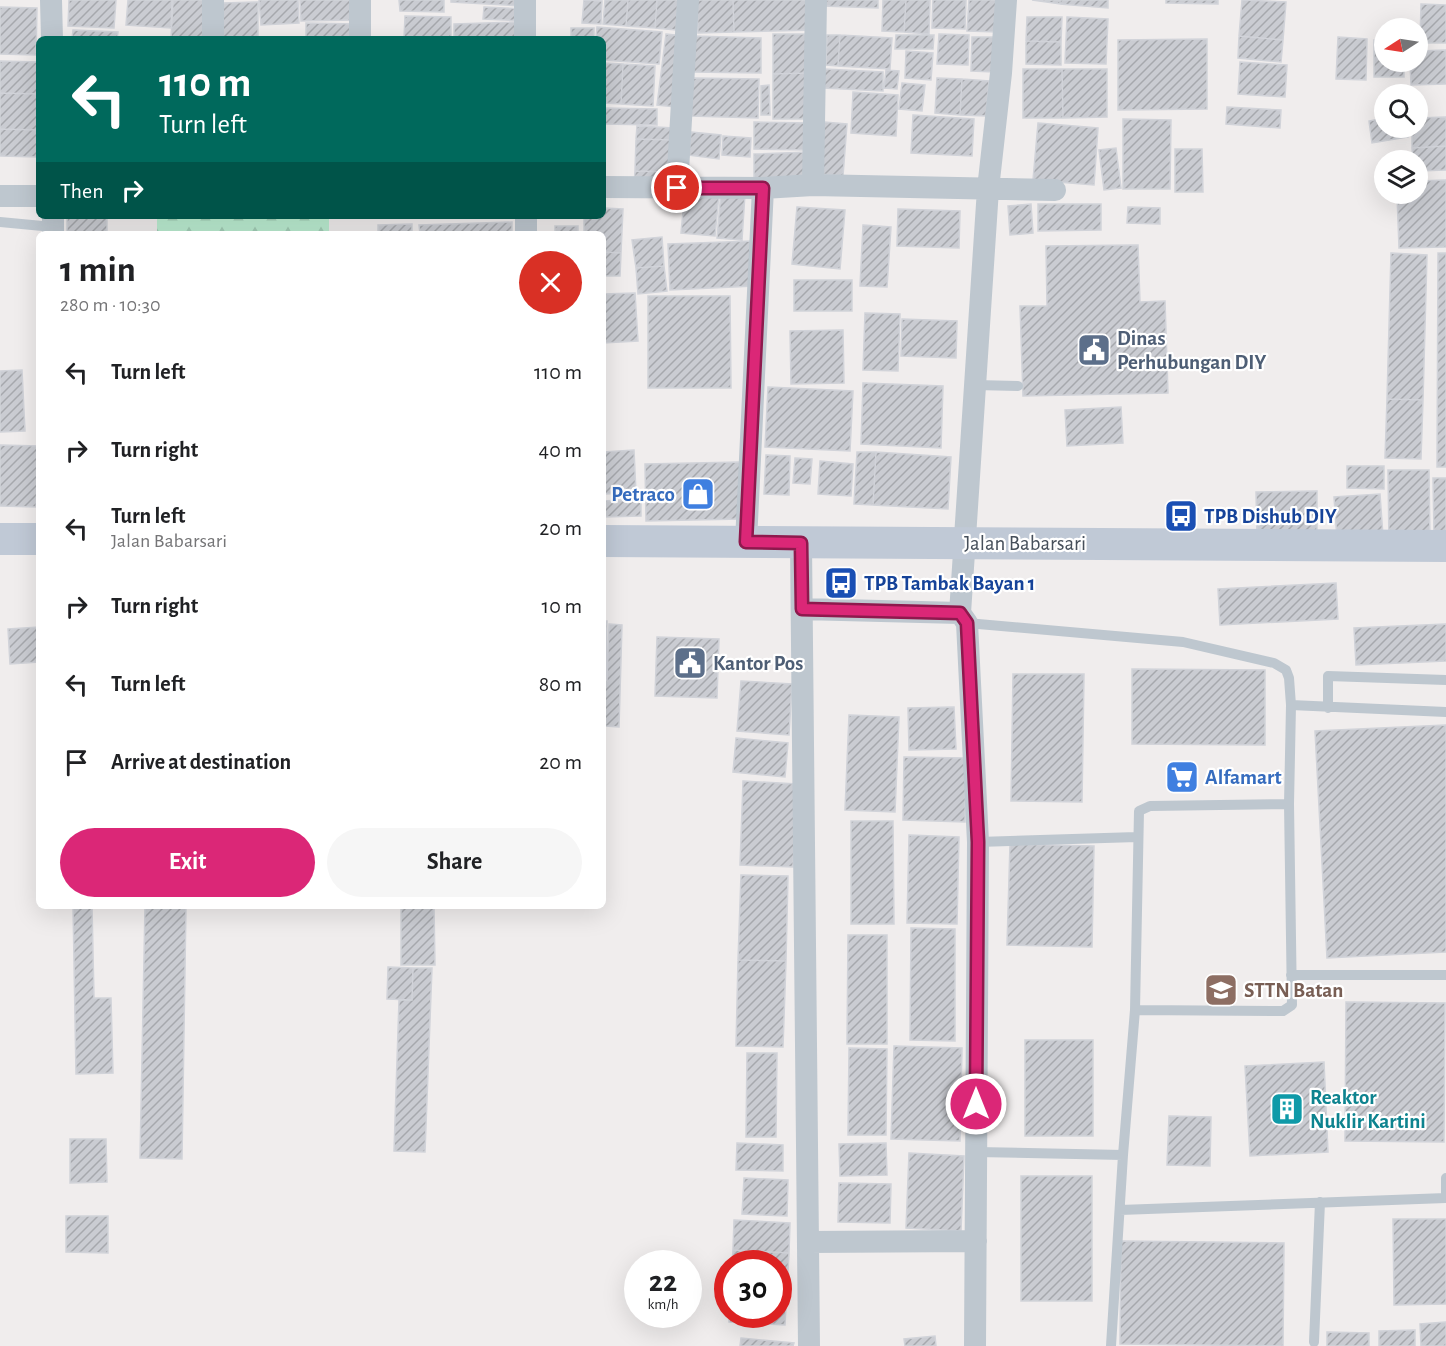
<!DOCTYPE html>
<meta charset="utf-8">
<style>
:root{--surface:#fff;--page:#f6f6f6;--text:#202124;--muted:#757577;--accent:#db2777}
body{margin:0;font-family:"Alegreya Sans",sans-serif;background:var(--page);color:var(--text);height:100vh;display:flex;flex-direction:column;font-size:22px;white-space:nowrap}
*{box-sizing:border-box;margin:0}
p{font-size:20px;color:var(--muted)}
.icon{flex:none;width:33px;height:33px;fill:none;stroke:currentColor;stroke-width:2;stroke-linecap:round;stroke-linejoin:round}
.map{position:relative;flex:1;overflow:hidden}
.details{position:absolute;left:36px;top:231px;width:570px;height:678px;display:flex;flex-direction:column;background:var(--surface);border-radius:9px;box-shadow:0 6px 24px #0002}
.details>*{flex:none}
.guide{position:absolute;left:36px;top:36px;width:570px;height:183px;border-radius:9px;box-shadow:0 6px 24px #0002;background:#00695c;color:#fff;overflow:hidden}
.needle{width:39px;rotate:258deg}
.fabs{position:absolute;left:1374px;top:18px;display:grid;gap:12px}
.fabs a{display:grid;place-items:center;width:54px;height:54px;border-radius:50%;background:var(--surface);box-shadow:0 6px 24px #0002;font-size:30px}
.speed{position:absolute;left:624px;top:1250px;display:flex;gap:12px;font-size:30px;font-weight:700;text-align:center}
.speed>*{display:grid;place-content:center;width:78px;height:78px;border-radius:50%;background:var(--surface);box-shadow:0 6px 24px #0002;line-height:1}
.speed small{font-size:15px;font-weight:400}
.speed .limit{border:9px solid #d22;background:#fff;color:#111}
.pin{position:absolute;display:grid;place-items:center;width:51px;height:51px;color:#fff;margin:-26px;border:3px solid #fff;border-radius:50%;box-shadow:0 2px 6px #0007}
.me{position:absolute;width:66px;margin:-33px;rotate:0deg;stroke-linejoin:round;filter:drop-shadow(0 0 4px #0008)}
.turn{display:flex;align-items:center;gap:21px;height:126px;padding:0 24px;font-size:27px}
.turn .icon{width:78px;height:78px;stroke-width:2.5}
.turn b{display:block;font-size:42px;line-height:51px}
.then{display:flex;align-items:center;height:57px;padding:0 24px;background:#0003;gap:12px;font-size:22px}
.round{display:grid;place-items:center;flex:none;width:63px;height:63px;border-radius:32px;background:var(--page)}
.head{display:flex;align-items:center;justify-content:space-between;height:102px;padding:0 24px}
h1{font-size:36px;font-weight:700;line-height:45px}
.button{display:flex;gap:12px;margin-top:auto;padding:12px 24px}
.button a{flex:1;height:69px;border-radius:36px;background:var(--accent);color:#fff;font-size:24px;font-weight:700;line-height:69px;text-align:center}
.button a+a{background:var(--page);color:var(--text)}
ul{padding:0;list-style:none}
li{display:flex;align-items:center;gap:18px;height:78px;padding:0 24px}
li div{flex:1}
li b{display:block;font-size:22px}
li em{font-style:normal}
.map>svg:first-child{display:block}
.forest{fill:url(#forest-firs)}
.building{fill:url(#building-hatch);stroke:#d1d3d9;stroke-width:1.5}
.lines{fill:none;stroke-linecap:round;stroke-linejoin:round}
.lane{stroke:#bec7cf;stroke-width:10}
.street{stroke:#bec7cf;stroke-width:22}
.secondary{stroke:#c0c9d6;stroke-width:32}
.route-casing{stroke:#8e194d;stroke-width:15}
.route{stroke:#db2777;stroke-width:10}
.labels{text-anchor:middle;dominant-baseline:central;stroke-width:4.5;stroke-linejoin:round;paint-order:stroke}
.service-label{font-size:21px;font-weight:bold;fill:#4e5e75;stroke:#fff;text-anchor:start}
.shop-label{font-size:21px;font-weight:bold;fill:#366cbe;stroke:#fff;text-anchor:end}
.transit-label{font-size:21px;font-weight:bold;fill:#164399;stroke:#fff;text-anchor:start}
.street-label{font-size:21px;fill:#464f5a;stroke:#fff}
.education-label{font-size:21px;font-weight:bold;fill:#785e54;stroke:#fff;text-anchor:start}
.culture-label{font-size:21px;font-weight:bold;fill:#0d838f;stroke:#fff;text-anchor:start}
</style>
<div class="map">
<svg width="1446" height="1346" viewBox="0 0 1446 1346">
<defs>
<pattern id="forest-firs" width="22" height="20" patternUnits="userSpaceOnUse" patternTransform="scale(1.5)"><rect width="22" height="20" fill="#bceed2"/><path d="M5 1l3.5 6h-7zM16 11l3.5 6h-7z" fill="#a3ceb7"/></pattern>
<pattern id="building-hatch" width="6" height="6" patternUnits="userSpaceOnUse" patternTransform="scale(1.5)"><rect width="6" height="6" fill="#caccd2"/><path d="M-1 1l2-2M0 6l6-6M5 7l2-2" fill="none" stroke="#a6a8ad"/></pattern>
</defs>
<rect width="100%" height="100%" fill="#f0eded"/>
<!-- forest -->
<path class="forest" d="M157 216H329V234H157Z"/>
<!-- building -->
<path class="building" d="M69 0H116L114 28 68 26Z
M128 0H172L171 28 126 25Z
M173 0H210L207 39H171Z
M259 0H298L299 23 261 25Z
M300 0H354V20L301 21Z
M399 0H444V12L400 11Z
M451 0H522V6L451 2Z
M584 0 602 1 601 24 582 23Z
M605 0H628L626 26 603 24Z
M628 0H657L655 28 626 26Z
M657 0H678L676 30 655 28Z
M697 0H733L734 32 698 33Z
M733 0H814V30L734 32Z
M823 0H878V8L823 6Z
M883 0H906L904 32 882 31Z
M906 0H930L929 34 904 32Z
M933 0H966L965 29 932 28Z
M969 0H1000L999 32 967 31Z
M1032 0H1060V4Z
M1060 0H1108V8L1060 4Z
M1166 0H1218V4L1166 3Z
M1242 0 1286 2 1283 40 1239 36Z
M258 2V39H223V3Z
M1421 4 1446 5V43H1420Z
M0 7 37 8 36 55 0 54Z
M484 7 523 9V21L483 19Z
M405 16 451 17V39H404Z
M1027 17H1062L1061 42 1026 41Z
M1067 17 1108 19 1106 64 1065 63Z
M517 22 518 39H454V24Z
M306 23 355 24V39H306Z
M597 27 662 32 659 64 603 60V39H596Z
M571 28H594V39H571Z
M73 30 118 32 117 39H72Z
M666 34 684 36 676 107 657 105Z
M773 34H806V73L773 74Z
M939 34 969 35 968 65 937 64Z
M827 35H840L838 66 826 65Z
M840 35 892 38 890 69 838 66Z
M896 35H934L933 49H895Z
M693 36 761 38V73L692 72Z
M1239 36 1283 40 1281 62 1238 58Z
M972 37H995L994 72 971 71Z
M1338 37 1367 39 1366 80 1336 79Z
M1207 39V109L1118 110V40Z
M1374 40H1384V62H1404V77H1374Z
M1026 41 1061 42V65L1026 64Z
M1446 50V84L1411 85 1410 62H1418V51Z
M906 51 933 53 931 80 905 78Z
M0 61 39 62V94L0 93Z
M1240 62 1287 65 1285 97 1238 94Z
M603 63 623 64 621 104 603 103Z
M623 64 655 66 653 106 621 104Z
M824 69 883 72V91L823 88Z
M1023 69H1062L1063 118H1023Z
M1062 69H1107V117L1063 118Z
M886 70 899 71 897 89 884 88Z
M806 73V119H773V74Z
M692 78 759 79 758 118 691 116Z
M937 78 962 79 960 115 935 113Z
M962 79 989 81 986 116 960 115Z
M902 83 925 85 922 111 899 109Z
M769 85 770 115H761V86Z
M853 92 898 95 896 136 851 133Z
M0 93 39 94V130L0 129Z
M1227 107 1281 110 1280 128 1226 124Z
M603 108 657 109V125L603 124Z
M913 115 974 119 972 156 911 153Z
M1446 117V146L1412 148V128H1418V118Z
M1384 118V128H1406L1408 137 1372 143 1369 121Z
M1123 119 1171 120 1170 189H1123Z
M754 122 810 123V150L754 149Z
M824 122 847 124 843 176 820 174Z
M1038 123 1098 128 1094 185 1033 180Z
M637 126 674 128 673 140 636 139Z
M0 129 39 130 38 157 0 156Z
M691 132 721 135 719 159 689 155Z
M723 136 751 138 750 157 722 155Z
M636 139 673 140 672 172 635 171Z
M1446 146V170L1418 171V160H1413L1412 148Z
M1116 148 1121 188 1104 190 1099 150Z
M1175 149H1202L1203 192H1175Z
M809 152V181L754 183V154Z
M635 171 672 172 671 186 634 185Z
M1446 180V247L1399 248 1397 194H1418V181Z
M685 190 719 194 715 236 681 233Z
M721 192 745 194 742 240 717 238Z
M1031 204 1033 233 1010 235 1008 206Z
M1038 204H1101V230L1038 231Z
M797 207 845 210 840 269 792 264Z
M1128 207 1160 208V224L1127 223Z
M603 208 623 209 621 253 603 252V234H584V216H603Z
M898 209 960 211 959 248 897 246Z
M67 216H107V234H67Z
M512 222V234H420L419 225Z
M412 224V234H378V225Z
M863 225 891 227 887 287 860 286Z
M555 226H578V234H555Z
M662 237 664 266 636 268 632 240Z
M753 241 754 286 670 290 668 244Z
M1138 245 1140 302 1165 301 1168 393 1023 396 1020 306H1047L1046 246Z
M603 252 621 253 620 276H603Z
M1391 253 1427 255 1423 400 1387 399Z
M1438 253H1446V467H1437Z
M664 266 667 291 638 294 636 268Z
M794 280H852V311H794Z
M635 293 638 341 603 343V294Z
M648 296H730L731 388H648Z
M865 313 900 314 898 371 863 370Z
M902 319 957 321 956 358 901 356Z
M843 330 844 383 791 384 790 331Z
M22 370 25 431 0 432V371Z
M863 383 943 386 941 448 861 444Z
M768 387 853 391 850 451 765 447Z
M1387 399 1423 400 1421 459 1385 458Z
M1121 407 1123 443 1067 446 1065 410Z
M0 445 39 446 36 507 0 506Z
M634 450 636 493 603 494V452Z
M857 452H876L873 505 854 504Z
M876 452 951 457 948 509 873 505Z
M766 455 790 456 789 495 764 494Z
M795 458 812 459 810 484 793 483Z
M820 461 853 464 851 496 818 494Z
M740 462 741 519 646 521 645 464Z
M1347 466H1384V489L1347 488Z
M1388 470H1429L1430 543 1389 544Z
M1433 478H1446V534H1434Z
M1317 491V536L1257 537 1256 492Z
M1380 494 1383 536 1337 539 1334 497Z
M641 499V516L603 517V501Z
M1336 583 1338 619 1220 625 1218 589Z
M603 621H607L606 679H603Z
M609 624 622 625 619 727 605 726V712H603V681H607Z
M1446 624V661L1356 665 1354 628Z
M39 627V662L10 664 8 629Z
M657 637 719 639 717 698 655 696Z
M1132 669 1265 670V745L1132 744Z
M1013 674H1084L1082 802 1011 801Z
M741 681 792 684 789 735 737 731Z
M954 707 956 749 909 750 908 708Z
M849 715 899 717 895 812 845 810Z
M1446 725V952L1327 958 1315 731Z
M736 738 788 743 785 777 733 772Z
M904 757 966 758 965 822 903 820Z
M743 781 797 784 793 867 740 865Z
M851 821H893L894 924H851Z
M909 835 959 837 957 924 907 923Z
M1010 844 1094 846 1092 947 1007 945Z
M741 875 788 876 786 961 738 960Z
M73 906H92L94 998H111L113 1073 76 1074Z
M145 906H186L182 1159 140 1158Z
M401 906H434L435 965H401Z
M911 928 955 929V1041L910 1040Z
M848 935H887V1044H847Z
M738 960 786 961 783 1047 736 1046Z
M388 967 413 968 412 1000 387 999Z
M413 968H432L425 1152 394 1151 399 1000H412Z
M1346 1002 1445 1003 1444 1142 1345 1141Z
M1025 1040H1093V1136H1025Z
M894 1046 962 1048 960 1141 891 1139Z
M849 1048 887 1049 886 1135H848Z
M747 1053H777L776 1137H746Z
M1324 1062 1328 1152 1250 1156 1245 1066Z
M1169 1116 1211 1117 1210 1166 1167 1165Z
M70 1139H106L107 1182 70 1183Z
M737 1143 783 1145V1171L736 1170Z
M886 1143 887 1175 840 1176 839 1144Z
M909 1153 964 1156 961 1231 906 1228Z
M1021 1176H1092V1301H1021Z
M744 1178 788 1180 787 1216 742 1214Z
M839 1183 891 1184 890 1223 838 1222Z
M66 1216H108V1253L66 1252Z
M1393 1219H1446V1304L1394 1305Z
M734 1220 790 1223 789 1253 733 1250Z
M1121 1241 1284 1243 1283 1346 1120 1344Z
M733 1250 789 1253 785 1325 729 1322V1314H778V1263H732Z
M1446 1322V1346H1421L1420 1324Z
M1415 1330V1346H1379V1331Z
M1327 1332 1369 1333V1346H1327Z
M935 1336 936 1346H905L904 1339Z
M741 1338 794 1343 793 1346H740Z"/>
<g class="lines">
<!-- lane -->
<path class="lane" d="M0 222 53 227
M975 385 1018 386
M967 623 1183 642 1274 663 1286 670 1289 678 1291 705 1289 804 1292 1005 1283 1011 1135 1010
M1291 705 1446 712
M1328 708V676L1446 680
M978 842 1137 837
M1291 975H1446
M976 1152 1123 1155
M1446 1198V1178
M1120 1210 1446 1198
M1314 1342 1320 1202
M1111 1346 1123 1155 1135 1010 1139 811 1150 806 1289 804"/>
<!-- street -->
<path class="street" d="M51 0 52 39
M213 0V39
M360 39V0
M525 39V0
M813 185 816 0
M603 187 763 188 813 185 1055 190
M677 188 688 0
M0 196H39
M53 216V234
M526 216V234
M746 542 763 188
M801 543 809 1346
M802 609 960 613
M808 1242 976 1241
M975 1346 978 842 967 623 960 613 988 189 1001 73 1006 0"/>
<!-- secondary -->
<path class="secondary" d="M0 539H39
M603 541 1446 546"/>
</g>
<g class="lines">
<!-- route casing -->
<g class="route-casing">
<path id="route" d="M677 188H763L746 542 801 543 802 609 960 613 967 623 978 842 976 1104"/>
</g>
<!-- route -->
<use href="#route" class="route"/>
</g>
<!-- icons -->
<defs>
<g id="civic-square" transform="scale(1.725)"><rect x="-9" y="-9" width="18" height="18" rx="4" fill="#5c6f8a" stroke="#fff"/><path d="M-.6-6.5H3V-4.5H.6V-3L4-1V1h2V6H-6V1h2V-1L-.6-3ZM-1.2 2.5V6h2.4V2.5Z" fill="#fff"/></g>
<g id="shop-square" transform="scale(1.725)"><rect x="-9" y="-9" width="18" height="18" rx="4" fill="#3f7fe0" stroke="#fff"/><path d="M-5-2.5h2.3a2.7 3.5 0 0 1 5.4 0H5L5.5 6h-11ZM-1.5-2.5h3a1.5 2.3 0 0 0-3 0Z" fill="#fff"/></g>
<g id="bus-square" transform="scale(1.725)"><rect x="-9" y="-9" width="18" height="18" rx="4" fill="#1a4fb4" stroke="#fff"/><path d="M-5-6H5V4H4V6H2V4H-2V6H-4V4H-5ZM-3.5-4V0h7V-4ZM-3.5 1.2v1.5H-2V1.2ZM2 1.2v1.5H3.5V1.2Z" fill="#fff"/></g>
<g id="supermarket-square" transform="scale(1.725)"><rect x="-9" y="-9" width="18" height="18" rx="4" fill="#3f7fe0" stroke="#fff"/><path d="M-6-5.5h2.5l.6 2H6L4.5 2H-2.5L-4.4-4H-6ZM-1.5 3.2a1.3 1.3 0 1 0 .1 0ZM3 3.2a1.3 1.3 0 1 0 .1 0Z" fill="#fff"/></g>
<g id="university-square" transform="scale(1.725)"><rect x="-9" y="-9" width="18" height="18" rx="4" fill="#8d6e63" stroke="#fff"/><path d="M0-5L7-2L0 1L-7-2ZM-4 1L0 2.5L4 1V4Q0 6-4 4Z" fill="#fff"/></g>
<g id="building-square" transform="scale(1.725)"><rect x="-9" y="-9" width="18" height="18" rx="4" fill="#0f9aa8" stroke="#fff"/><path d="M-4-6H4V6H1V3H-1V6H-4ZM-2.5-4.3h1.7v1.8h-1.7ZM.8-4.3h1.7v1.8H.8ZM-2.5-1h1.7V.8h-1.7ZM.8-1h1.7V.8H.8Z" fill="#fff"/></g>
</defs>
<g fill-rule="evenodd">
<use href="#civic-square" x="1094" y="350"/>
<use href="#shop-square" x="698" y="494"/>
<use href="#bus-square" x="1181" y="516"/>
<use href="#bus-square" x="841" y="583"/>
<use href="#civic-square" x="690" y="663"/>
<use href="#supermarket-square" x="1182" y="777"/>
<use href="#university-square" x="1221" y="990"/>
<use href="#building-square" x="1287" y="1109"/>
</g>
<g class="labels">
<!-- service labels -->
<g class="service-label">
<text x="1117" y="338">Dinas<tspan x="1117" dy="24">Perhubungan DIY</tspan></text>
<text x="713" y="663">Kantor Pos</text>
</g>
<!-- shop labels -->
<g class="shop-label">
<text x="675" y="494">Petraco</text>
<text x="1205" y="777" text-anchor="start">Alfamart</text>
</g>
<!-- transit labels -->
<g class="transit-label">
<text x="1204" y="516">TPB Dishub DIY</text>
<text x="864" y="583">TPB Tambak Bayan 1</text>
</g>
<!-- street labels -->
<g class="street-label">
<text x="1025" y="543">Jalan Babarsari</text>
</g>
<!-- education labels -->
<g class="education-label">
<text x="1244" y="990">STTN Batan</text>
</g>
<!-- culture labels -->
<g class="culture-label">
<text x="1310" y="1097">Reaktor<tspan x="1310" dy="24">Nuklir Kartini</tspan></text>
</g>
</g>
</svg>
<div class="fabs">
<a><svg class="needle" viewBox="-14 -14 28 28"><path d="M0-13l5 13h-10z" fill="#e53935"/><path d="M0 13l5-13h-10z" fill="#757577"/></svg></a>
<a><svg class="icon" aria-label="search" viewBox="0 0 24 24"><circle cx="10" cy="10" r="6"/><path d="M15 15l6 6"/></svg></a>
<a><svg class="icon" aria-label="layers" viewBox="0 0 24 24"><path d="M12 4l9 5-9 5-9-5zM3 14l9 5 9-5"/></svg></a>
</div>
<div class="speed"><div>22<small>km/h</small></div><div class="limit">30</div></div>
<div class="pin" style="left:677px;top:188px;background:#d93025"><svg class="icon" aria-label="arrive" viewBox="0 0 24 24"><path d="M6 21V4h12l-3 4 3 4H6"/></svg></div>
<svg class="me" style="left:976px;top:1104px" viewBox="-20 -20 40 40"><circle r="17" fill="#db2777" stroke="#fff" stroke-width="3"/><path d="M0-11L8 9 0 5-8 9z" fill="#fff"/></svg>
<div class="guide">
<div class="turn"><svg class="icon" aria-label="left" viewBox="0 0 24 24"><path d="M17 20v-9H6M10 6l-5 5 5 5"/></svg><div><b>110 m</b>Turn left</div></div>
<div class="then">Then<svg class="icon" aria-label="right" viewBox="0 0 24 24"><path d="M7 20v-9h11M14 6l5 5-5 5"/></svg></div>
</div>
<section class="details">
<div class="head"><div><h1>1 min</h1><p>280 m · 10:30</p></div><a class="round" style="background:#d93025;color:#fff"><svg class="icon" aria-label="close" viewBox="0 0 24 24"><path d="M6 6l12 12M18 6L6 18"/></svg></a></div>
<ul>
<li><svg class="icon" aria-label="left" viewBox="0 0 24 24"><path d="M17 20v-9H6M10 6l-5 5 5 5"/></svg><div><b>Turn left</b></div><em>110 m</em></li>
<li><svg class="icon" aria-label="right" viewBox="0 0 24 24"><path d="M7 20v-9h11M14 6l5 5-5 5"/></svg><div><b>Turn right</b></div><em>40 m</em></li>
<li><svg class="icon" aria-label="left" viewBox="0 0 24 24"><path d="M17 20v-9H6M10 6l-5 5 5 5"/></svg><div><b>Turn left</b><p>Jalan Babarsari</p></div><em>20 m</em></li>
<li><svg class="icon" aria-label="right" viewBox="0 0 24 24"><path d="M7 20v-9h11M14 6l5 5-5 5"/></svg><div><b>Turn right</b></div><em>10 m</em></li>
<li><svg class="icon" aria-label="left" viewBox="0 0 24 24"><path d="M17 20v-9H6M10 6l-5 5 5 5"/></svg><div><b>Turn left</b></div><em>80 m</em></li>
<li><svg class="icon" aria-label="arrive" viewBox="0 0 24 24"><path d="M6 21V4h12l-3 4 3 4H6"/></svg><div><b>Arrive at destination</b></div><em>20 m</em></li>
</ul>
<div class="button"><a>Exit</a><a>Share</a></div>
</section>
</div>
